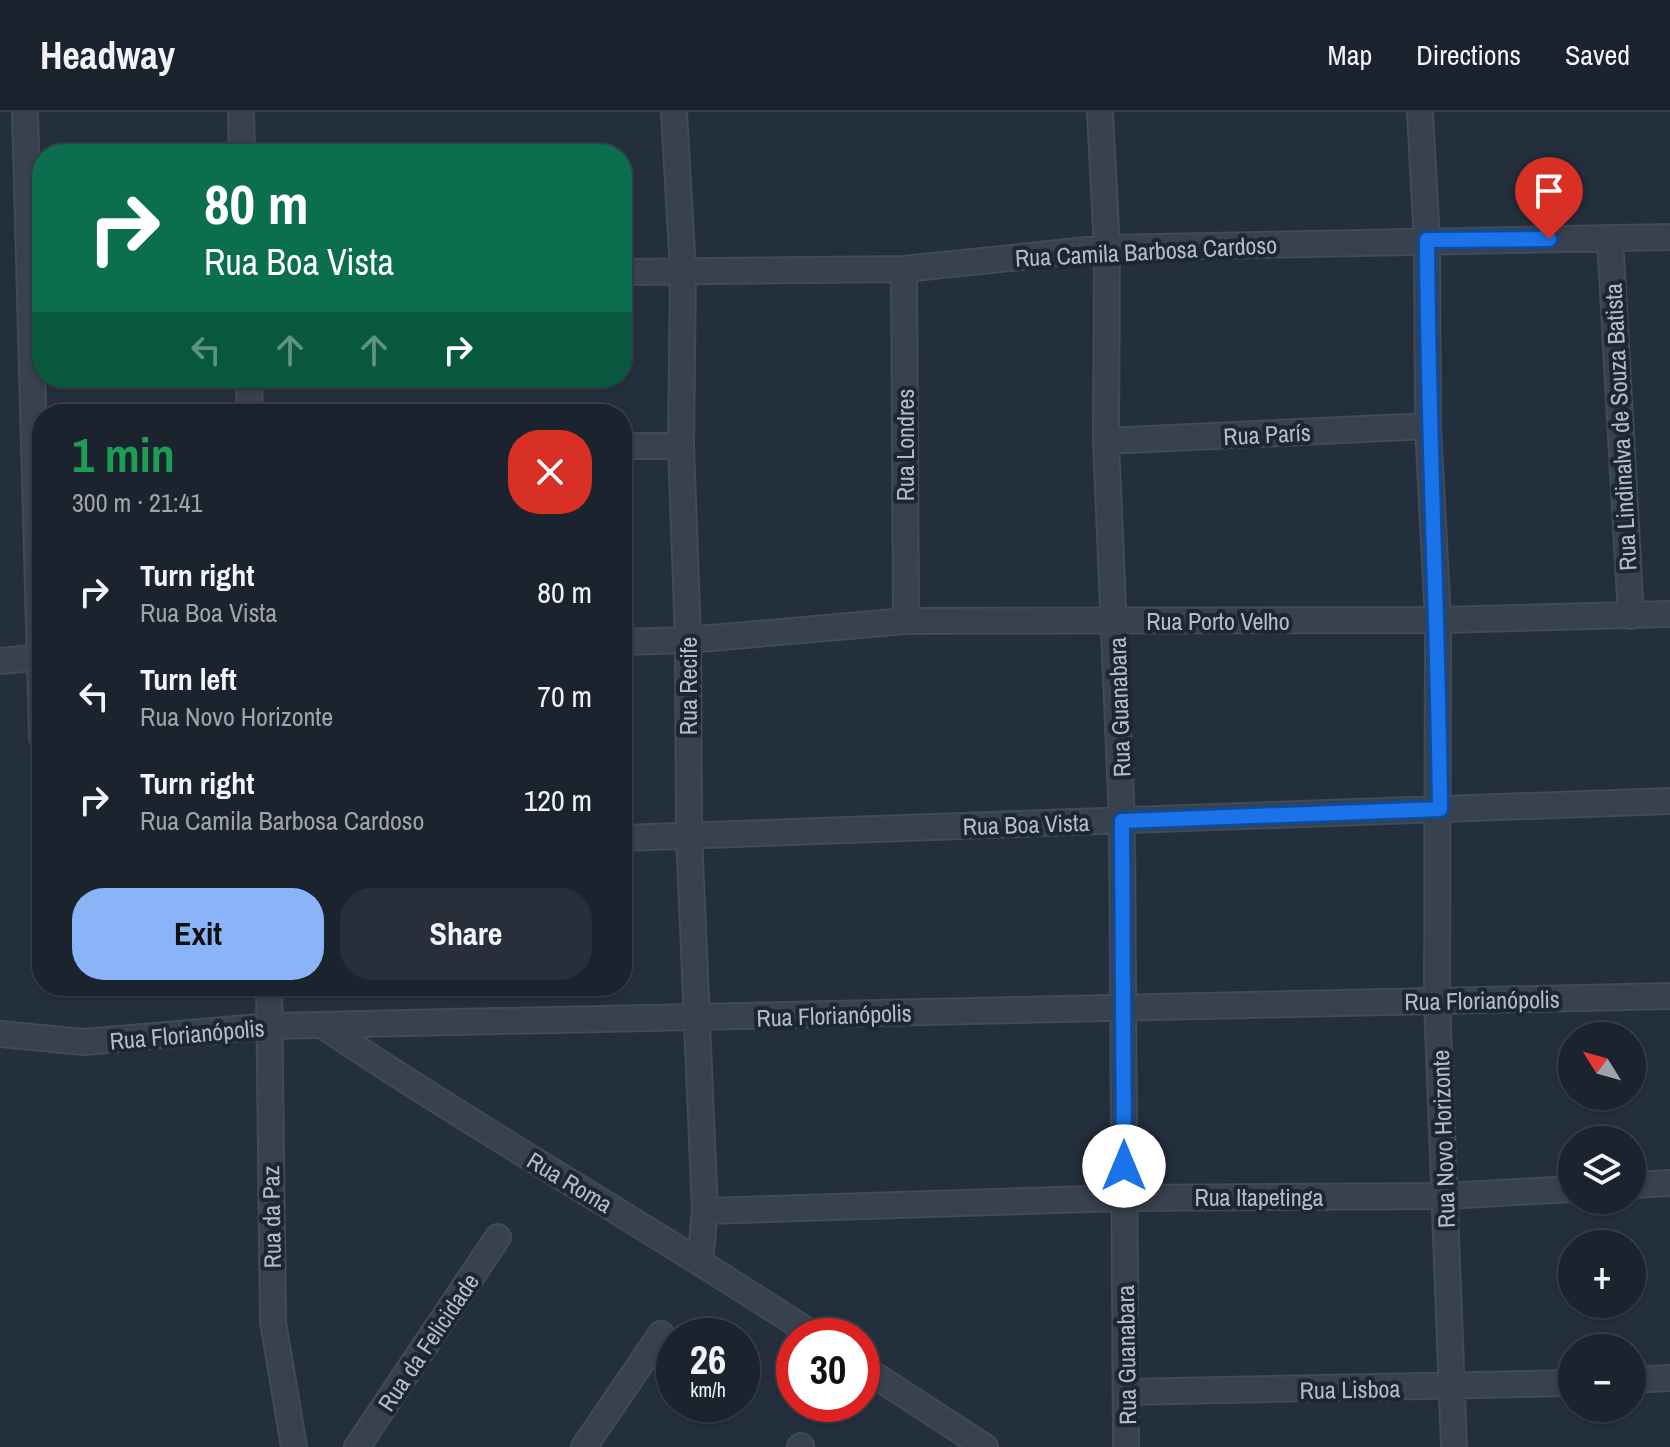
<!DOCTYPE html>
<meta charset="utf-8">
<style>
:root{--surface:#1b232e;--page:#282f3a;--text:#f1f3f6;--muted:#a0a4aa;--line:#39404a;--accent:#8ab4f8}
body{margin:0;font-family:"Archivo Narrow",sans-serif;background:var(--page);color:var(--text);height:100vh;display:flex;flex-direction:column;font-size:30px;white-space:nowrap}
*{box-sizing:border-box;margin:0}
p{font-size:26px;color:var(--muted)}
.icon{flex:none;width:44px;height:44px;fill:none;stroke:currentColor;stroke-width:2;stroke-linecap:round;stroke-linejoin:round}
.map{position:relative;flex:1;overflow:hidden}
.panel{position:absolute;left:32px;top:292px;width:600px;height:592px;display:flex;flex-direction:column;background:var(--surface);border-radius:32px;box-shadow:0 2px 6px #0004,0 0 0 2px var(--line)}
.panel>*{flex:none}
.banner{position:absolute;left:32px;top:32px;width:600px;height:244px;border-radius:32px;box-shadow:0 2px 6px #0004,0 0 0 2px var(--line);background:#0b6e4f;color:#fff;overflow:hidden}
.needle{width:52px;rotate:307deg}
.buttons{position:absolute;left:1558px;top:910px;display:grid;gap:16px}
.buttons a{display:grid;place-items:center;width:88px;height:88px;border-radius:50%;background:var(--surface);box-shadow:0 2px 6px #0004,0 0 0 2px var(--line);font-size:40px}
.speed{position:absolute;left:656px;top:1206px;display:flex;gap:16px;font-size:40px;font-weight:700;text-align:center}
.speed>*{display:grid;place-content:center;width:104px;height:104px;border-radius:50%;background:var(--surface);box-shadow:0 2px 6px #0004,0 0 0 2px var(--line);line-height:1}
.speed small{font-size:20px;font-weight:400}
.speed .limit{border:12px solid #d22;background:#fff;color:#111}
.pin{position:absolute;display:grid;place-items:center;width:68px;height:68px;color:#fff;margin:-82px -34px;border-radius:50% 50% 50% 0;rotate:-45deg;box-shadow:0 0 8px #0007}
.pin .icon{rotate:45deg}
.me{position:absolute;width:88px;margin:-44px;rotate:0deg;stroke-linejoin:round;filter:drop-shadow(0 0 6px #0008)}
.turn{display:flex;align-items:center;gap:28px;height:168px;padding:0 40px;font-size:36px}
.turn .icon{width:104px;height:104px;stroke-width:2.5}
.turn b{display:block;font-size:56px;line-height:68px}
.lanes{display:flex;align-items:center;height:76px;padding:0 40px;background:#0003;justify-content:center;gap:40px;direction:ltr}
.lanes .off{opacity:.35}
.round{display:grid;place-items:center;flex:none;width:84px;height:84px;border-radius:32px;background:var(--page)}
.summary{display:flex;align-items:center;justify-content:space-between;height:136px;padding:0 40px}
h1{font-size:48px;font-weight:800;line-height:60px;color:#1e9e55}
.action{display:flex;gap:16px;margin-top:auto;padding:16px 40px}
.action a{flex:1;height:92px;border-radius:32px;background:var(--accent);color:#111;font-size:32px;font-weight:800;line-height:92px;text-align:center}
.action a+a{background:var(--page);color:var(--text)}
ul{padding:0;list-style:none}
li{display:flex;align-items:center;gap:24px;height:104px;padding:0 40px}
li div{flex:1}
li b{display:block;font-size:30px}
li em{font-style:normal}
header{display:flex;align-items:center;gap:48px;box-sizing:border-box;height:112px;padding:0 40px;background:var(--surface);border-bottom:2px solid var(--line)}
header strong{font-size:38px}
nav{display:flex;gap:44px;margin-inline-start:auto;font-size:28px}
.map>svg:first-child{display:block}
.lines{fill:none;stroke-linecap:round;stroke-linejoin:round}
.street-casing{stroke:#414a57;stroke-width:28}
.street{stroke:#38414e;stroke-width:24}
.route-casing{stroke:#114b97;stroke-width:20}
.route{stroke:#1a73e8;stroke-width:14}
.labels{text-anchor:middle;dominant-baseline:central;stroke-width:8;stroke-linejoin:round;paint-order:stroke}
.street-label{font-size:24px;fill:#b4bcc9;stroke:#1d2633}
</style>
<header>
<strong>Headway</strong>
<nav><a>Map</a><a>Directions</a><a>Saved</a></nav>
</header>
<div class="map">
<svg width="1670" height="1335" viewBox="0 0 1670 1335">
<rect width="100%" height="100%" fill="#242f3e"/>
<g class="lines">
<!-- street casing -->
<g class="street-casing">
<path id="street" d="M25 0 42 626
M241 0 242 42
M674 0 683 158 681 334 688 528 689 722 705 1099 700 1149
M1100 0 1107 136 1106 329 1122 709 1126 1335
M1420 0 1427 128 1428 314 1438 508 1437 888 1454 1335
M1610 126 1631 504
M904 157 906 509
M622 160 904 157 1107 136 1670 125
M249 266 250 302
M1106 329 1428 314
M622 334H681
M622 530 688 528 906 509 1438 508 1670 502
M0 549 42 545
M622 726 1670 689
M269 874 273 1210 294 1335
M325 915C486 1023 654 1118 815 1224
M0 922 84 930 270 914 1670 884
M1632 1073 1670 1071
M705 1099 1124 1086 1446 1084 1572 1077
M862 1255 985 1335
M1632 1268 1670 1266
M1127 1280 1572 1271
M357 1335 498 1125
M584 1335 661 1222
M800 1335 801 1334"/>
</g>
<!-- street -->
<use href="#street" class="street"/>
</g>
<g class="lines">
<!-- route casing -->
<g class="route-casing">
<path id="route" d="M1124 1054 1122 709 1440 697C1438 507 1428 318 1427 128L1549 127"/>
</g>
<!-- route -->
<use href="#route" class="route"/>
</g>
<g class="labels">
<!-- street labels -->
<g class="street-label">
<text transform="translate(1146 139) rotate(-3)">Rua Camila Barbosa Cardoso</text>
<text transform="translate(1620 315) rotate(-93)">Rua Lindinalva de Souza Batista</text>
<text transform="translate(1267 322) rotate(-3)">Rua París</text>
<text transform="translate(905 333) rotate(-90)">Rua Londres</text>
<text x="1218" y="509">Rua Porto Velho</text>
<text transform="translate(688 574) rotate(-90)">Rua Recife</text>
<text transform="translate(1119 595) rotate(-92)">Rua Guanabara</text>
<text transform="translate(1026 712) rotate(-2)">Rua Boa Vista</text>
<text transform="translate(1482 888) rotate(-1)">Rua Florianópolis</text>
<text transform="translate(834 903) rotate(-2)">Rua Florianópolis</text>
<text transform="translate(187 922) rotate(-5)">Rua Florianópolis</text>
<text transform="translate(1443 1027) rotate(-92)">Rua Novo Horizonte</text>
<text transform="translate(570 1070) rotate(31)">Rua Roma</text>
<text x="1259" y="1085">Rua Itapetinga</text>
<text transform="translate(271 1105) rotate(-91)">Rua da Paz</text>
<text transform="translate(428 1230) rotate(-56)">Rua da Felicidade</text>
<text transform="translate(1126 1243) rotate(-91)">Rua Guanabara</text>
<text transform="translate(1350 1277) rotate(-1)">Rua Lisboa</text>
</g>
</g>
</svg>
<div class="buttons">
<a><svg class="needle" viewBox="-14 -14 28 28"><path d="M0-13l5 13h-10z" fill="#e53935"/><path d="M0 13l5-13h-10z" fill="#a0a4aa"/></svg></a>
<a><svg class="icon" aria-label="layers" viewBox="0 0 24 24"><path d="M12 4l9 5-9 5-9-5zM3 14l9 5 9-5"/></svg></a>
<a>+</a>
<a>−</a>
</div>
<div class="speed"><div>26<small>km/h</small></div><div class="limit">30</div></div>
<div class="pin" style="left:1549px;top:127px;background:#d93025"><svg class="icon" aria-label="arrive" viewBox="0 0 24 24"><path d="M6 21V4h12l-3 4 3 4H6"/></svg></div>
<svg class="me" style="left:1124px;top:1054px" viewBox="-20 -20 40 40"><circle r="19" fill="#fff"/><path d="M0-13L10 11 0 6-10 11z" fill="#1a73e8"/></svg>
<div class="banner">
<div class="turn"><svg class="icon" aria-label="right" viewBox="0 0 24 24"><path d="M7 20v-9h11M14 6l5 5-5 5"/></svg><div><b>80 m</b>Rua Boa Vista</div></div>
<div class="lanes"><svg class="icon off" aria-label="left" viewBox="0 0 24 24"><path d="M17 20v-9H6M10 6l-5 5 5 5"/></svg><svg class="icon off" aria-label="ahead" viewBox="0 0 24 24"><path d="M12 20V5M6 11l6-6 6 6"/></svg><svg class="icon off" aria-label="ahead" viewBox="0 0 24 24"><path d="M12 20V5M6 11l6-6 6 6"/></svg><svg class="icon" aria-label="right" viewBox="0 0 24 24"><path d="M7 20v-9h11M14 6l5 5-5 5"/></svg></div>
</div>
<section class="panel">
<div class="summary"><div><h1>1 min</h1><p>300 m · 21:41</p></div><a class="round" style="background:#d93025;color:#fff"><svg class="icon" aria-label="close" viewBox="0 0 24 24"><path d="M6 6l12 12M18 6L6 18"/></svg></a></div>
<ul>
<li><svg class="icon" aria-label="right" viewBox="0 0 24 24"><path d="M7 20v-9h11M14 6l5 5-5 5"/></svg><div><b>Turn right</b><p>Rua Boa Vista</p></div><em>80 m</em></li>
<li><svg class="icon" aria-label="left" viewBox="0 0 24 24"><path d="M17 20v-9H6M10 6l-5 5 5 5"/></svg><div><b>Turn left</b><p>Rua Novo Horizonte</p></div><em>70 m</em></li>
<li><svg class="icon" aria-label="right" viewBox="0 0 24 24"><path d="M7 20v-9h11M14 6l5 5-5 5"/></svg><div><b>Turn right</b><p>Rua Camila Barbosa Cardoso</p></div><em>120 m</em></li>
</ul>
<div class="action"><a>Exit</a><a>Share</a></div>
</section>
</div>
